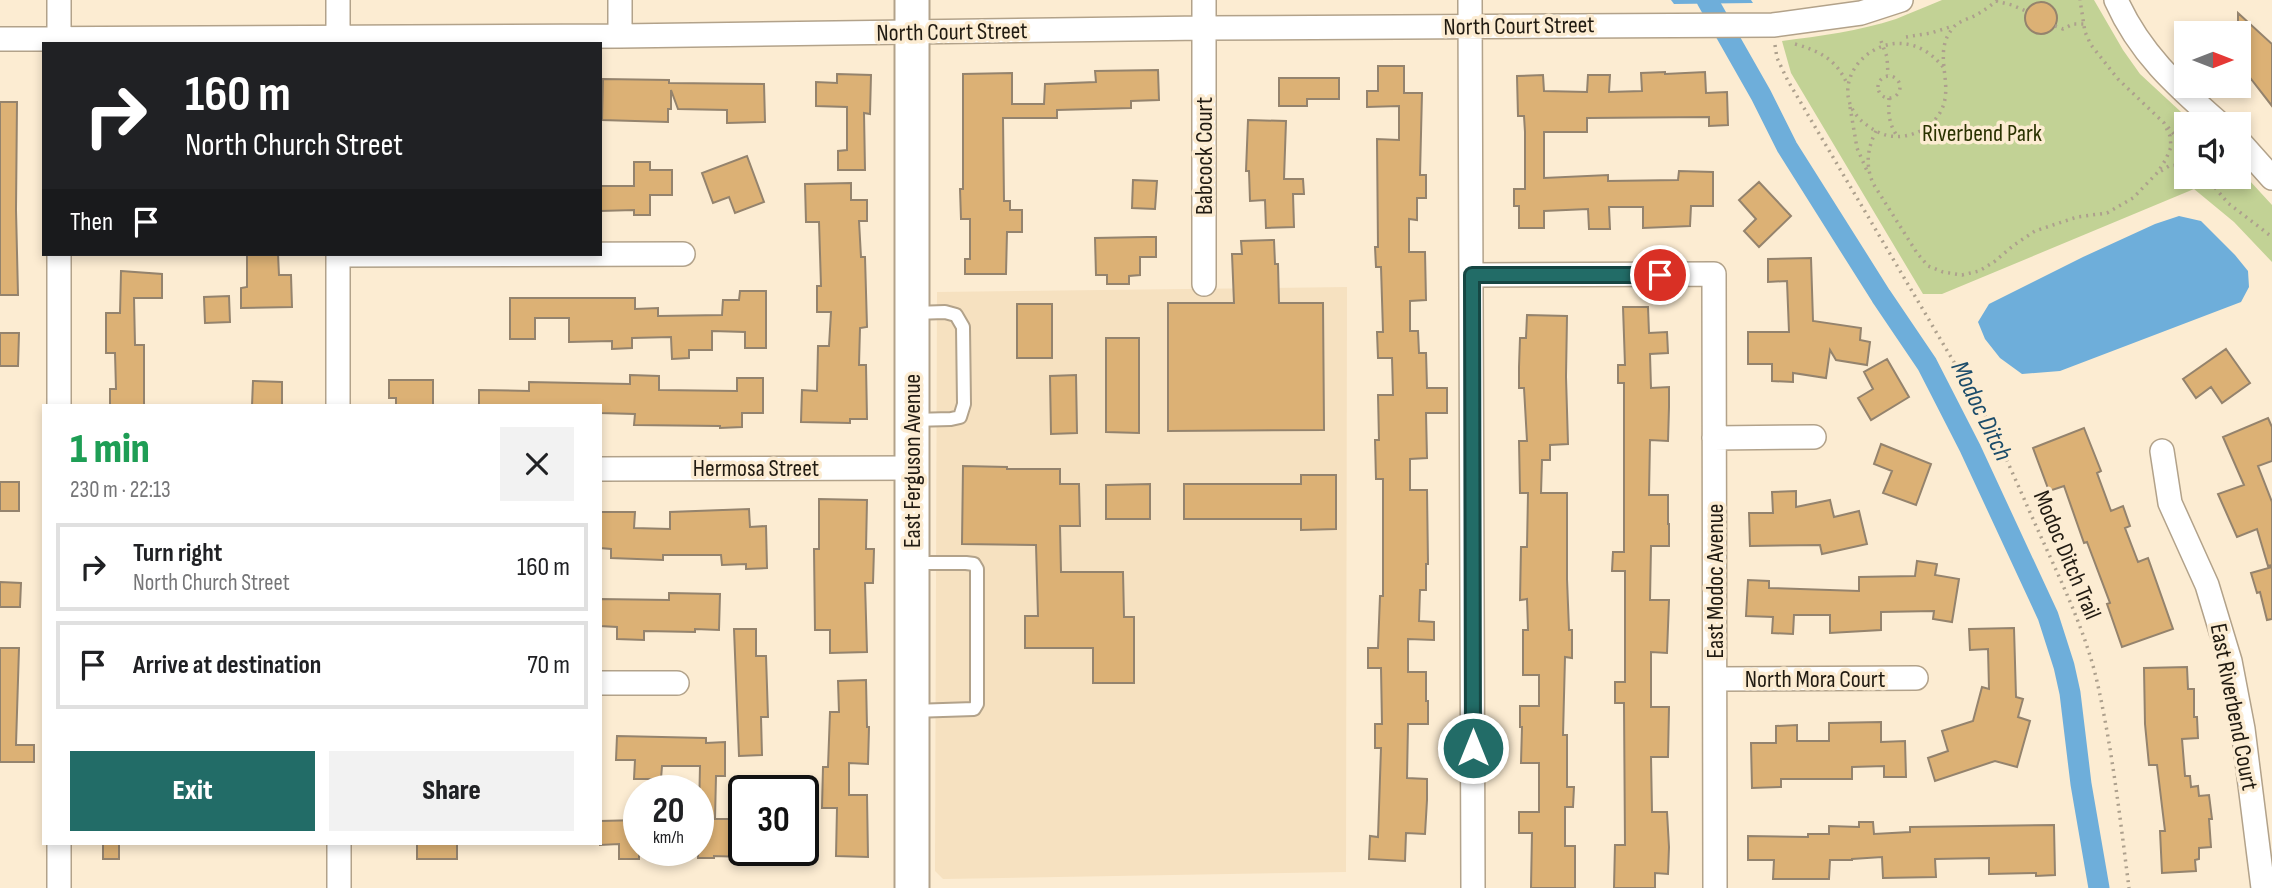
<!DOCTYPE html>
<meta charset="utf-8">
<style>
:root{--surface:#fff;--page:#f2f2f2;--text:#202124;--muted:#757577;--line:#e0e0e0;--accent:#226c67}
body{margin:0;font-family:"Sofia Sans Condensed",sans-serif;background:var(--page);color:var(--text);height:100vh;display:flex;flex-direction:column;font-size:26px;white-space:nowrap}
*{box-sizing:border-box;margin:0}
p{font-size:23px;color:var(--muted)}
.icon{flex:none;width:38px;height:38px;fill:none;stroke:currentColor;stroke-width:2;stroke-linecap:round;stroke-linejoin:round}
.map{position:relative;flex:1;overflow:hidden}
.details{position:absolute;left:42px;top:404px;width:560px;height:441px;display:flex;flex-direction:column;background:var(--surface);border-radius:0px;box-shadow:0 4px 10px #0003}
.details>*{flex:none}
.hud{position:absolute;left:42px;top:42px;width:560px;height:214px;border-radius:0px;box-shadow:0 4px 10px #0003;background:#202124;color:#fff;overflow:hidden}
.needle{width:46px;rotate:90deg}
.fabs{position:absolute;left:2174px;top:21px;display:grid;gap:14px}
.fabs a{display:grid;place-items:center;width:77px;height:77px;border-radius:0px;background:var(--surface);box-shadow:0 4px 10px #0003;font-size:35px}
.speed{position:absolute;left:623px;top:775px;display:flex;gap:14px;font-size:35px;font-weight:700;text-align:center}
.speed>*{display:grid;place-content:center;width:91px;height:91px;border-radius:50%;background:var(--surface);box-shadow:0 4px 10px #0003;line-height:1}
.speed small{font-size:18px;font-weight:400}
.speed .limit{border:4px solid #111;border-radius:10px;background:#fff;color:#111}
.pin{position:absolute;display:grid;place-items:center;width:60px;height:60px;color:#fff;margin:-30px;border:4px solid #fff;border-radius:50%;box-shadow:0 2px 7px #0007}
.me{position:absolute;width:77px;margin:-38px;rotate:0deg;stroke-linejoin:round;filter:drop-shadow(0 0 5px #0008)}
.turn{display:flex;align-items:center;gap:24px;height:147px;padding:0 28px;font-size:32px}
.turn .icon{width:91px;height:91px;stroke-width:2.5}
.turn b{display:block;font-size:49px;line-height:60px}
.then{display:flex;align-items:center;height:66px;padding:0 28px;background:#0003;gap:14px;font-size:26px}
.round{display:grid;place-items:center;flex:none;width:74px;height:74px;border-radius:0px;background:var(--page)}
.summary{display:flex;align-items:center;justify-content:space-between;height:119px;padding:0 28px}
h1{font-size:42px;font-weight:800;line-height:52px;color:#1e9e55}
.action{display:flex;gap:14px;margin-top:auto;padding:14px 28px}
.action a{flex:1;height:80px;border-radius:0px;background:var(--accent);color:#fff;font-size:28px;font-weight:800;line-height:80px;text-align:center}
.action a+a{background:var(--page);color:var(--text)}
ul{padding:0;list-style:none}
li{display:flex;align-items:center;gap:21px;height:88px;margin:0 14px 10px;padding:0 14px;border:4px solid var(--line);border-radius:0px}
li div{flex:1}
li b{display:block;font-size:26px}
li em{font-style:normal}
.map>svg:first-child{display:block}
.built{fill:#f6e1c0}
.green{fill:#c2d295}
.water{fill:#6eaeda}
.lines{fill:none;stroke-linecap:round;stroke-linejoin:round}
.canal{stroke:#6eaeda;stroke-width:21}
.building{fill:#dcb175;stroke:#94836d;stroke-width:2}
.lane-casing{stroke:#b2a28a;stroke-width:16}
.street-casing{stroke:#b2a28a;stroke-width:26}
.secondary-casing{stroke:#b2a28a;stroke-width:37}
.path{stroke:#ada08d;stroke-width:3.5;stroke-dasharray:2 5;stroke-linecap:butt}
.lane{stroke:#fff;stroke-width:12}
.street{stroke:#fff;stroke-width:23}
.secondary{stroke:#fff;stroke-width:33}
.route-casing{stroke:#164643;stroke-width:18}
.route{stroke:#226c67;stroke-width:12}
.labels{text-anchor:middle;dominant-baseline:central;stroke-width:7;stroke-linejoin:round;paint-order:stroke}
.street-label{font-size:24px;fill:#211b12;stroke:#fcecd2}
.park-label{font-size:24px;fill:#293200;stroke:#fcecd2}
.water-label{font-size:26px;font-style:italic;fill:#1b4c6a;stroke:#fcecd2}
</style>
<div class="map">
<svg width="2272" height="888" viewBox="0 0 2272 888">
<rect width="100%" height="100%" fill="#fcecd2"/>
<!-- built -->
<path class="built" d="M1347 287 1346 872 943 879 935 871 937 292Z"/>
<!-- green -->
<path class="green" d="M1942 0H2094L2123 50 2140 74 2194 124H2186V177H2238V168L2272 205V262L2234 222 2194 189 1942 294H1923L1791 73 1782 41C1820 36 1859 31 1896 19 1911 13 1927 6 1942 0Z"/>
<!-- water -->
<path class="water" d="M1671 0H1751L1753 3 1674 4Z
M2179 216 2201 221 2235 255 2248 271 2249 287 2241 302 2060 371 2022 374 2000 358 1985 339 1978 322 1989 304 2083 257 2155 224Z"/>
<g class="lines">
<!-- canal -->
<path class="canal" d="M1707 0 1761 95 1787 147 1881 296 1927 364 1970 448 2048 616 2064 666 2070 693 2081 784 2099 888"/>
</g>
<!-- building -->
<path class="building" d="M2025 18a16 16 0 1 1 32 0a16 16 0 1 1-32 0Z
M2238 13 2272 44V106L2251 79 2247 83 2238 74Z
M1378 66H1404V93H1422L1420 175H1426V198H1417V220L1409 219V252H1425L1426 300 1410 301V331H1418L1419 353H1426L1427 388H1447V413H1426L1427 458 1410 459V490H1427L1428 564H1426V590H1420L1419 621 1434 622V640L1408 639V672H1426V701H1428V724H1408L1407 778 1427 779V800L1425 834 1406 833 1405 861 1369 859 1370 836 1378 837 1381 748H1375V724H1382L1381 668H1368V648H1378L1380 596H1383V479H1376L1375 440H1379L1378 395H1393L1392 358H1378L1377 332H1383L1381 267H1376L1375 247H1378L1377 139 1399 140V106L1367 107V91H1378Z
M1158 70 1159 100 1131 101V108L1057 110V118H1003L1004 201H1010V210H1022V232H1007L1006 274H965V259H970V219H961L960 189H963V74L1012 73V104H1044L1045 84 1096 82 1095 71Z
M1665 72V74L1705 72 1706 93 1727 92 1728 125 1709 126V117L1587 118V132H1544V178L1608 175V181L1678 180 1679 171 1713 172V206H1691L1690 226 1643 228V207H1609L1610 229H1589L1588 209 1544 211V228H1519V206H1514V189H1525V132L1524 116H1518L1517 76 1543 75 1544 91 1587 92 1588 75H1610L1609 92 1642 91 1641 73Z
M837 74 871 75 870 114 864 113 865 170H838V151L847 150V107L816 106V82L837 83Z
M1279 78H1339V99H1307V106H1279Z
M603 79 669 80V83L764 84 765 122 727 123V110L678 109 671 90V109H668V122L602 120Z
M0 102H17L16 210 18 295H0Z
M1248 120 1286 121 1284 179H1303L1304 194H1293L1294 227 1266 228 1265 200 1250 201 1249 171H1246Z
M747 156 764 202 735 213 729 197 713 203 702 173Z
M634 162H650V170H672V195H650V215H634V210L600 211V186H634Z
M1133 180 1157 181 1155 209 1132 208Z
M1759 182 1791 216 1759 247 1744 231 1756 219 1739 200Z
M851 183V200H867V221H859L861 257H865L867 327 860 328 859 365H866L867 419H850V423L801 422 802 390 817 391 818 346H829L831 312H817V286H821L819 222H806L805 184Z
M1147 237H1156V257H1140V275L1129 276V284H1107V275H1096L1095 238Z
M1274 240 1275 264H1278L1279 303H1323L1324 430 1168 431V303H1234L1232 254H1242L1241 241Z
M247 254H278L279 275H291L292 307 241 308V288L247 287Z
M1811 258 1813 321 1861 328 1860 340 1870 342 1867 365 1836 360 1830 350 1826 378 1793 373V382L1772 381V364H1748V332H1789L1787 281 1768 282V259Z
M121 271 162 274V298H134L135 345H144V406H110V389H116L115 353H106V313H120Z
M740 291H766V348H745V332L712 331V350H689V358L672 359 671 337 632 338V348L612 349V341L569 342V318H535V339H510V298H635V309L658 308V316L722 315 723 300H739Z
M229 296 230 322 205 323 204 297Z
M1017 304H1052V358H1017Z
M1623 307H1648L1649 333 1667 332 1668 353 1650 354 1651 388 1669 387V407L1668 441 1650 440 1649 495H1668V524H1669V546H1651L1650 600H1669L1667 653 1651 652V707H1669L1668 757H1651L1652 812H1667L1669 847 1668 874 1655 873V888H1614L1615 845H1625L1624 703H1615V682H1625V571H1612L1613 552H1624V383H1618V365H1625Z
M1527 315 1567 316 1566 377 1568 444 1550 445V460H1542L1541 493H1567V579L1569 630H1572V658L1565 657 1563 735H1567V787H1574L1573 807H1565V846H1575V888H1531L1532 833H1519V812H1539V763H1521L1522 727H1520V706H1539V675H1523V630H1528L1527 599 1520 600 1521 547H1527L1528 493H1520L1519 441H1527L1524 388H1519V367L1520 338H1526Z
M0 333H19L18 366H0Z
M1106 338H1139V433L1106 432Z
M2226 349 2250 383 2222 403 2211 387 2196 398 2183 379Z
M1887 359 1909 397 1871 420 1858 398 1873 389 1864 372Z
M630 375 659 376V390L737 391V378H763V413H742V427L720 428V426L634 425 635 414 600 413V406H479V390L529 391V382L630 384Z
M1076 375 1077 433 1051 434 1050 376Z
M389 380H433V406H396V398H389Z
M253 381 282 382V406H252Z
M2268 418 2272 427V461L2258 466 2272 502V565L2268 566 2257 529 2237 537 2218 494 2244 485 2223 437Z
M2084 428 2101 471 2097 473 2111 511 2123 506 2130 526 2125 528 2138 562 2148 558 2173 629 2122 647 2107 604 2110 603 2087 542 2084 543 2064 486 2049 491 2033 448Z
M1881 444 1931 464 1916 505 1883 493 1892 471 1874 464Z
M963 466 1007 467V469H1060V484H1079L1080 526H1060L1061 572H1123L1124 617H1134V683H1093V648H1025V616H1038L1036 545 962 544Z
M1301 475H1336V529L1301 530V519H1184V484H1301Z
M0 482H19V511H0Z
M1150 484V519H1106V485Z
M1796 491V507L1830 500 1834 517 1859 511 1867 544 1822 554 1820 545 1750 546 1749 513H1773L1772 492Z
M819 499 867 500 866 549H874L873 583H865L867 652 830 653V630H815L814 549H819Z
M749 509 750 527 766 526 767 568 746 569V564L722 565 721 555H663V560L611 558V549L600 548V512H635L634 528 670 529V512Z
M1917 561 1937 564 1935 575 1959 579 1952 622 1933 619 1934 611 1881 612V630L1830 633V615H1794L1793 634 1772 633 1773 617 1746 616 1748 580 1769 581V588L1859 591V577L1915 576Z
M2272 567V619L2267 620 2260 592 2257 593 2251 573Z
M0 582 21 583 20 607H0Z
M669 593 720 594 719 630 695 629V632L644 631V640L617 639V627L600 626V599L669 600Z
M2014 628 2016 697 2023 699 2018 717 2030 721 2017 767 1995 761 1935 781 1928 758 1948 751 1942 731 1973 721 1982 687 1989 689 1988 649 1970 650 1969 629Z
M734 629H756V656H766L768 717H761L762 755 739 756Z
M0 648H19L16 745H34V762H0Z
M2187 667 2188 689H2194V717H2197L2198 738 2182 739 2185 776H2190L2191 787 2198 786 2199 796 2209 795 2212 819H2209L2211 847 2199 848V859L2195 860 2196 871 2162 873 2160 831H2165L2157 765H2149L2145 724 2144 668Z
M866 680 867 727H869L868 764 849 763V795H867L868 857 836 856 837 808H822L823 767H828L830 712H839L838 681Z
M1881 722V742L1905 741 1906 777H1884V766L1852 767V779H1781V787L1752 788 1751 743H1776V726L1797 725V741H1829V723Z
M617 736 706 738V743L725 742V776H716L715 819H743L744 857 714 856V858H698L700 766H662L661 779H634L635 760H616Z
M639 820V859H619V844L600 845V821Z
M1859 822H1873L1874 834 1910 832V827L2054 825 2055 875 2036 876V873L1989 874V858L1935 859 1936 877 1883 878 1882 857 1852 859V860H1830L1829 879H1773L1774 860H1748V836L1808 837V834H1829V826L1859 827Z
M103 844H119V859H103Z
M417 844H457V859H417Z"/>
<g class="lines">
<!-- lane casing -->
<g class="lane-casing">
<path id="lane" d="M912 420 951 419 960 417 964 404 963 327 956 315 945 312 914 313
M912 711 974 709 977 704V569L974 564 966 563H913"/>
</g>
<!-- street casing -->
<g class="street-casing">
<path id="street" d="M59 0V44
M338 0V44
M620 0V36
M1470 0 1473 888
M2116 0C2140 54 2177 86 2220 124
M0 39 620 36 1204 28 1773 25 1861 13 1901 0
M2238 140 2272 178
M338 254V406
M338 255 683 254
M1472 275 1714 274 1715 888
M1204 284V0
M59 406V254
M1714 438 1814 437
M2162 451 2170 503 2207 585 2230 661 2243 729 2263 888
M600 469 912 468
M1715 679 1916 678
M600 683H677
M339 844V888
M59 888V844"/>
</g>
<!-- secondary casing -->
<g class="secondary-casing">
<path id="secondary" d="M912 888V0"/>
</g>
<!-- path -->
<path class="path" d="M1996 1 2012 5 2026 11
M2055 26 2063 29 2073 24H2084
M1906 37 1931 33 1953 26
M1881 41 1887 57 1888 75
M1795 44C1820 51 1837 60 1847 84
M1775 45 1777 58 1788 81 1981 408C2002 447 2019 488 2037 528 2059 577 2083 625 2096 677 2112 746 2120 818 2129 888
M1943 67C1889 0 1801 93 1878 132 1893 140 1914 137 1928 126 1966 96 1927 58 1953 28 1958 21 1969 19 1976 15 1984 11 1991 5 1998 0
M1878 87a11 11 0 1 1 22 0a11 11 0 1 1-22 0Z
M1889 98C1888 114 1889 125 1898 137
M1850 107 1857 148 1868 173
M2168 127 2186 149
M1876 131C1867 149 1865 167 1874 185L1917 253 1928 266 1943 272 1962 275 1979 271 1994 262 2014 245 2035 231 2077 217 2107 213 2133 198 2158 172 2166 159 2171 147 2170 136 2164 123 2118 79 2091 45 2085 32 2080 0
M2161 171 2169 166 2186 164
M2206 177 2228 203 2272 237"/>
<!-- lane -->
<use href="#lane" class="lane"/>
<!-- street -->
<use href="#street" class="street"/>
<!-- secondary -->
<use href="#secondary" class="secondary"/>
</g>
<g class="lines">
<!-- route casing -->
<g class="route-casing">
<path id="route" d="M1473 748 1472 275H1660"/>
</g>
<!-- route -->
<use href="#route" class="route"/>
</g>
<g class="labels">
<!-- street labels -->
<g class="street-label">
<text transform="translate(1519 26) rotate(-1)">North Court Street</text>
<text transform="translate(952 32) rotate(-1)">North Court Street</text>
<text transform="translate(1204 156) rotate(-90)">Babcock Court</text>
<text transform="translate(912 461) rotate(-90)">East Ferguson Avenue</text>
<text x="756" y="468">Hermosa Street</text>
<text transform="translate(2067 555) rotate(67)">Modoc Ditch Trail</text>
<text transform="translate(1715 581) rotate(-90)">East Modoc Avenue</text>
<text x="1815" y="679">North Mora Court</text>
<text transform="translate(2234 707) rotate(79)">East Riverbend Court</text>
</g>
<!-- park labels -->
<g class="park-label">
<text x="1982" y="133">Riverbend Park</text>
</g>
<!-- water labels -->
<g class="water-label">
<text transform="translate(1981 411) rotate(64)">Modoc Ditch</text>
</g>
</g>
</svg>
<div class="fabs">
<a><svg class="needle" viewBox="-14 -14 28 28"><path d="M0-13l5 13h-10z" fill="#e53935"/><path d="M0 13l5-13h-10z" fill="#757577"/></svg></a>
<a><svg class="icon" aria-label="sound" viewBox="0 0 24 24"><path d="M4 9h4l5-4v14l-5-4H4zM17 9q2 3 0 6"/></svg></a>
</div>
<div class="speed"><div>20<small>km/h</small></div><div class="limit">30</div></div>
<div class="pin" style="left:1660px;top:275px;background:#d93025"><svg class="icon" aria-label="arrive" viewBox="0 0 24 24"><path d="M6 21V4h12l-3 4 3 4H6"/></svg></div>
<svg class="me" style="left:1473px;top:748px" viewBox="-20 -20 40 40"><circle r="17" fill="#226c67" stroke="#fff" stroke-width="3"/><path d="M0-11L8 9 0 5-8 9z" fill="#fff"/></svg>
<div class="hud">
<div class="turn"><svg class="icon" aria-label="right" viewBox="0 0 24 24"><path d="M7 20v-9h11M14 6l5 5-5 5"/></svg><div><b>160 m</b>North Church Street</div></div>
<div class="then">Then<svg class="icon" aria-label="arrive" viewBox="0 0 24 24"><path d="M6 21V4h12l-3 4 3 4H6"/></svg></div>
</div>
<section class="details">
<div class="summary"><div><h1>1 min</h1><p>230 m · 22:13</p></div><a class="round"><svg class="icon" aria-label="close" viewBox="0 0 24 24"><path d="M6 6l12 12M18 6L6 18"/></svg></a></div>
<ul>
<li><svg class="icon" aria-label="right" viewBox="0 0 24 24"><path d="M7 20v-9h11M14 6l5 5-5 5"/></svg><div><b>Turn right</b><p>North Church Street</p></div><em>160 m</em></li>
<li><svg class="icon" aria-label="arrive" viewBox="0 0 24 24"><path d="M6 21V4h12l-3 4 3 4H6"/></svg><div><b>Arrive at destination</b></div><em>70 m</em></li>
</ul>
<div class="action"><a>Exit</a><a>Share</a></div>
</section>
</div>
